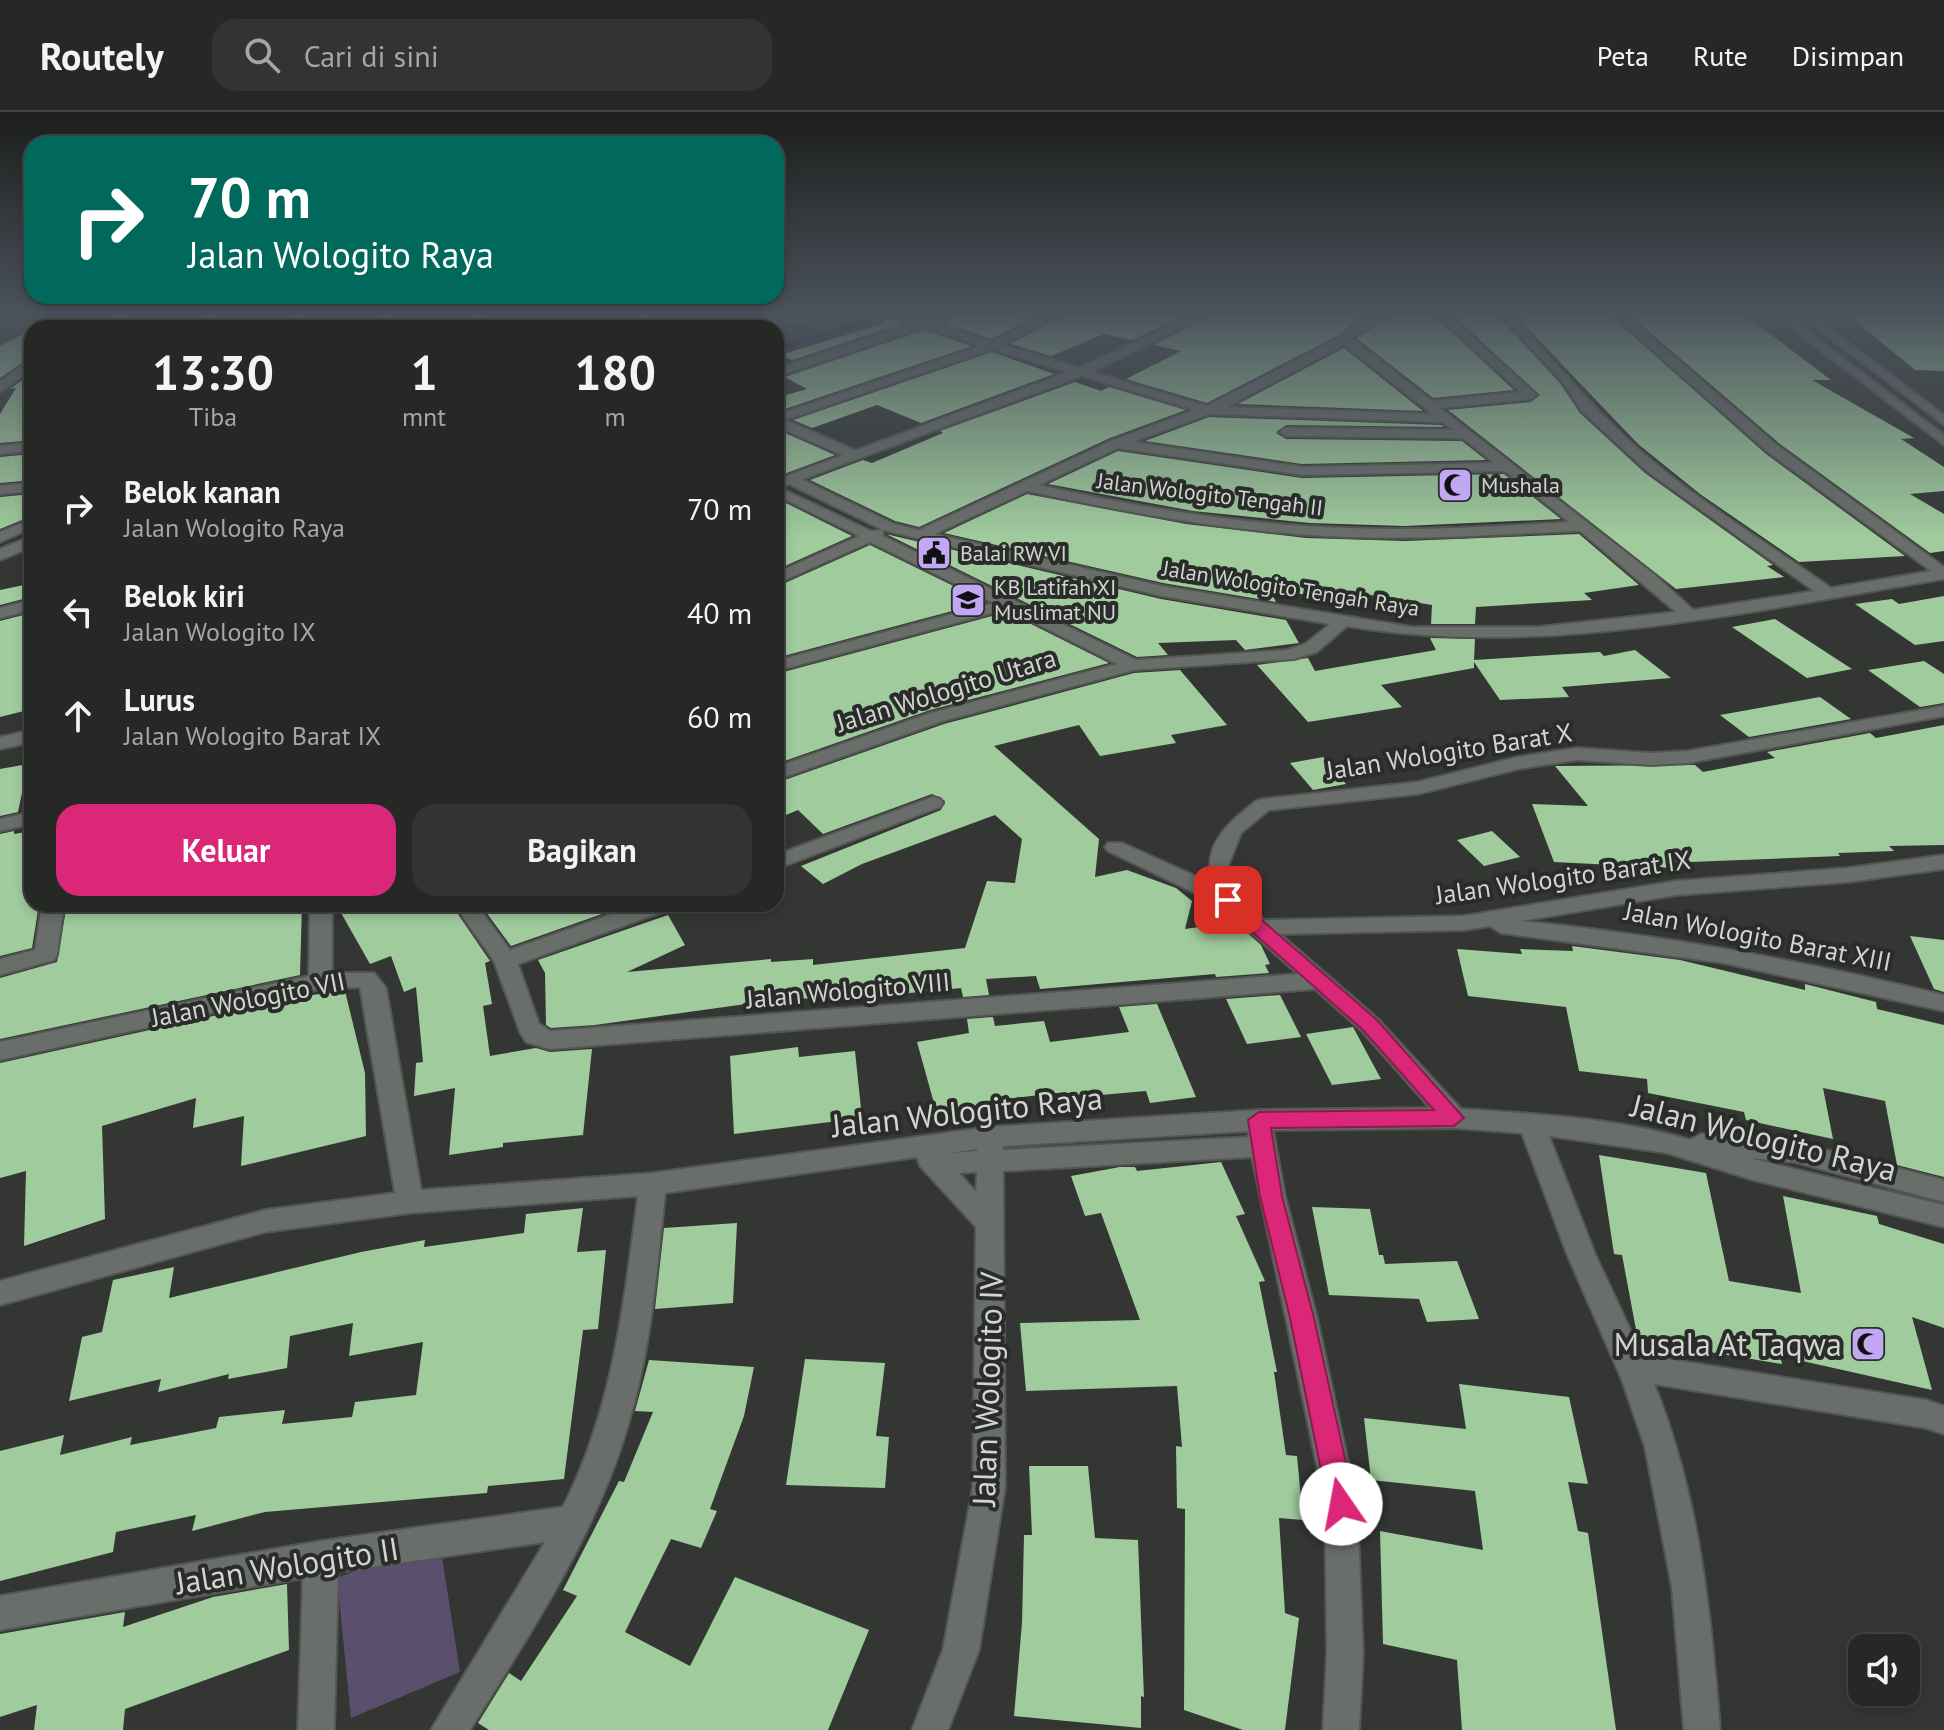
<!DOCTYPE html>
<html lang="id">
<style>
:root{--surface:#262826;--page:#323432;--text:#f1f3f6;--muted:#a4a6a7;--line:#424443;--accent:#db2777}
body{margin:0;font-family:"PT Sans",sans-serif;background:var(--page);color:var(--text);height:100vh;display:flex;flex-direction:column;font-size:30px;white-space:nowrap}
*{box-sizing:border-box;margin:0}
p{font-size:26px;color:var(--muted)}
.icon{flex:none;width:44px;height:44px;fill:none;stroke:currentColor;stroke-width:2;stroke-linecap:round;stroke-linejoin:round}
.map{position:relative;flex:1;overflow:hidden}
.sheet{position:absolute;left:24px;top:208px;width:760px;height:592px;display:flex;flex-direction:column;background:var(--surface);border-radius:24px;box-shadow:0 4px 12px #0003,0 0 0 2px var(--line)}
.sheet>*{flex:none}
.guide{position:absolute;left:24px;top:24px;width:760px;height:168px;border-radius:24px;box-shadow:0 4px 12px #0003,0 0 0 2px var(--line);background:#00695c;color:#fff;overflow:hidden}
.buttons{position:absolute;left:1848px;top:1522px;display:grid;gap:16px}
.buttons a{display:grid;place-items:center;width:72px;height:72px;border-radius:16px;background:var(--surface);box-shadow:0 4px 12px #0003,0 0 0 2px var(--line);font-size:40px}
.pin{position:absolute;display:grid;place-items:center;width:68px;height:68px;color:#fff;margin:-34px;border-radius:16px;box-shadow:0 4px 12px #0006}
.me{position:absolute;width:88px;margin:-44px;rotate:348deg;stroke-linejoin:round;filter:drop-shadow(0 0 6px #0008)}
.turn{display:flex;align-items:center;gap:28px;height:168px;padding:0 32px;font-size:36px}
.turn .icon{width:104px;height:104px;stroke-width:2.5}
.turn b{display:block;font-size:56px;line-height:68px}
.eta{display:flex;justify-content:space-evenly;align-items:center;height:136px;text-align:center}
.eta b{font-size:48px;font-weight:700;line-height:56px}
.button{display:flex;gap:16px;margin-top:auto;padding:16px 32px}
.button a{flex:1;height:92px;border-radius:24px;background:var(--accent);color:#fff;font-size:32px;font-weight:700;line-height:92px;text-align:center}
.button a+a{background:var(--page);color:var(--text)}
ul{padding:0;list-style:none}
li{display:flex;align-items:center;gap:24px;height:104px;padding:0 32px}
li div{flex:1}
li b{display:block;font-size:30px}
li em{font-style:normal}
header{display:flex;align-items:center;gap:48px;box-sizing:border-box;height:112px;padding:0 40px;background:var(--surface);border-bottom:2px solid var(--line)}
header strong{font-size:38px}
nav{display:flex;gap:44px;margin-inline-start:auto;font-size:28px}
.search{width:560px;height:72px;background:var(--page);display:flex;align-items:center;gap:20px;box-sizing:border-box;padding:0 28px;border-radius:24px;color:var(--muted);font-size:30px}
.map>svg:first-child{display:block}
.green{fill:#5a506e}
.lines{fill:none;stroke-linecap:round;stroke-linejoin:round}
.stream{stroke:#24123d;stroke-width:5}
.building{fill:#a0cb9d}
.minor-casing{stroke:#525552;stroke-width:4}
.tertiary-casing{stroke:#525552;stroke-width:4}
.minor{fill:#6a6e6a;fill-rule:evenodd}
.tertiary{fill:#6a6e6a;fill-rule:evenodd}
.route{fill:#db2777;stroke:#8e194d;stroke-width:2}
.labels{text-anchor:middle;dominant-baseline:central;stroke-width:8;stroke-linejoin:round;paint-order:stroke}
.far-poi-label{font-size:22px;fill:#d2d4d2;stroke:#292c29;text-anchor:start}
.far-street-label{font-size:22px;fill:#d2d4d2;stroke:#292c29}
.street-label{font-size:26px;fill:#d2d4d2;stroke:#292c29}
.near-street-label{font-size:32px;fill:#d2d4d2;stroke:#292c29}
.near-poi-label{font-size:32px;fill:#d2d4d2;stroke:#292c29;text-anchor:end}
</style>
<header>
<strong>Routely</strong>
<div class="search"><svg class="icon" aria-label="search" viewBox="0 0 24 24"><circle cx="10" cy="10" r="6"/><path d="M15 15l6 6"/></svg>Cari di sini</div>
<nav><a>Peta</a><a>Rute</a><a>Disimpan</a></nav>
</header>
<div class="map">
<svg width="1944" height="1618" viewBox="0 0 1944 1618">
<rect width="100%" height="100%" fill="#333633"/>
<!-- green -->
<path class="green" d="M439 1426 460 1560 351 1606 337 1466Z"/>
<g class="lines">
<!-- stream -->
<path class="stream" d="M776 238C813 223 853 217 888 199"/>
</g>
<!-- building -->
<path class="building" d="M967 199H1049L991 227 944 211Z
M1073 199H1196L1132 228 1104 222 1051 244 1010 232Z
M1220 199H1376L1357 207 1339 223 1207 291 1126 267 1181 239 1154 233Z
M1399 199H1429L1514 278 1433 286 1356 226Z
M1448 199H1493L1560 271 1580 301 1645 361 1773 453 1767 454 1784 465 1676 477 1448 298 1531 290 1540 283Z
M1511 199H1605L1766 342 1905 444 1799 450 1700 382 1638 332Z
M1625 199H1740L1831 268H1812L1914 326 1901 327 1944 355V379L1910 382 1944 402V439L1930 441 1780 332Z
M1846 201 1944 203V259L1915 258Z
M884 202 904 211 792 248 780 243 885 211Z
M32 217V244L0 266V234Z
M924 218 972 234 776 300V286L807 277 785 265Z
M1344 236 1423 299 1238 292Z
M992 240 1054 262 921 311 877 293 812 316 793 308Z
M32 261V313L23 329 0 331V302L16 276 10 277Z
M1075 270 1101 279 1109 275 1186 298 1110 326 919 415 895 409 810 368 863 348 872 351 943 321 940 319Z
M1209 305 1441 313 1444 315 1286 313 1276 321 1286 327 1462 329 1486 348 1302 352 1145 329Z
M776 317 835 343 776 365Z
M1118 339 1302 366 1504 362 1561 407 1404 414 1310 411 1193 399 1048 372Z
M32 342V368L0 371V345Z
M32 382V404L0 417V385Z
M1027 382 1186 412 1306 426 1405 429 1579 422 1639 473 1584 481 1592 488 1476 495 1475 512H1431L1432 493 1358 481 1356 486 1322 481 1321 485 1269 477 1276 490 1163 471 944 421Z
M776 386 852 424 776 458Z
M886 422 1161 487 1286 508 1299 531 1245 538 1236 528 1158 531 1168 543 1137 545Z
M870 433 986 490 776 546V475Z
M24 473 27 486 0 493V478Z
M1944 484V529L1915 533 1855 492 1892 487 1899 492Z
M1007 500 1109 551 930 598 776 652V562Z
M31 501 32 597 0 605V509Z
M1775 507 1852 557 1807 566 1732 515Z
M1430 526 1475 527 1474 548 1600 540 1604 544 1635 538 1671 566 1562 575 1569 585 1500 588 1474 550V556L1381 573 1402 595 1308 610 1257 553 1308 546 1315 559 1436 538Z
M1924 549 1944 562V591L1920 595 1868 558Z
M1180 558 1227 613 1171 623 1176 631 1100 644 1079 613 994 634 1099 727 1095 765 1127 758 1176 776 1192 789 1185 817 1235 810 1261 833 1270 852 1265 853 1269 861 1216 865 1215 862 1040 877 1036 864 986 867 989 883 963 885 961 876 817 890V886L775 888 595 913 551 916 546 913 545 861 538 848 668 803 685 833 627 860 771 847V850L813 847V853L965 836 987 769 1015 771 1022 727 995 703 862 752 823 772 801 754 941 698 945 689 932 682 823 722 798 698 776 707V671L944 612 1134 561Z
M1820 585 1851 607 1749 625 1720 603Z
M1944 613V733L1889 734 1894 739 1838 741 1840 744 1690 750 1695 757 1554 750 1532 692 1588 694 1555 654 1695 653 1703 660 1775 646 1767 640 1870 621 1876 626Z
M1323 645 1346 672 1313 678 1290 651Z
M28 652 18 700 0 704V657Z
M14 719V722L32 719V792H39L32 836 0 844V722Z
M1492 719 1520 745 1484 754 1457 728Z
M67 792H302L300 863 0 927V866L57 850Z
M336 792H451L490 849 485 851 492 892 483 894 490 944 536 936 550 940 592 937 583 1023 503 1031V1035L449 1043 455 976 414 984 416 951 423 950 416 875 404 880 391 844 370 852Z
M480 792H596L602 802 511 834Z
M1910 824 1944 828V880L1934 877Z
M1572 834 1680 848 1805 878V872L1876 890 1877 897 1944 913V1065L1897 1053 1885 989 1823 976 1833 1027 1746 1008 1744 1000 1648 981 1647 967 1579 959 1566 895 1468 884 1457 837 1522 842 1520 837 1573 839Z
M345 879 365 961 366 1024 241 1054 244 1004 193 1016 196 986 102 1014 105 1107 24 1134 26 1059 0 1066V951L304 884Z
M1280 883 1301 925 1247 932 1226 887Z
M1157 892 1196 985 1150 991 1146 979 1067 986 1066 980 988 989 989 993 937 1002 917 930 969 921 967 907 993 905 995 914 1044 909 1050 930 1129 920 1119 895Z
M1353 915 1381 967 1332 973 1306 922Z
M798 935 799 945 855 939 862 1006 734 1022 730 944Z
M1599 1043 1706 1061 1729 1169 1801 1181 1783 1084 1877 1104 1879 1112 1944 1132V1216L1912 1205 1932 1278 1780 1244 1782 1252 1638 1228 1622 1143 1614 1142Z
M1221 1050 1245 1102 1236 1104 1265 1169 1259 1170 1277 1260H1274L1286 1343 1297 1344 1303 1408 1279 1406 1285 1501 1299 1506 1285 1618H1243L1184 1598 1185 1397 1177 1396 1176 1334 1182 1335 1177 1274 1026 1279 1020 1211 1140 1208 1101 1101 1085 1104 1071 1064 1120 1055H1135L1137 1059Z
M1312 1095 1370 1097 1379 1143H1383L1385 1152 1457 1149 1479 1207 1427 1210 1419 1187 1329 1183Z
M583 1096 577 1140 606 1138 598 1217 583 1218 564 1367 488 1374 487 1381 265 1400 192 1419 196 1403 116 1420 113 1440 0 1469V1339L64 1323 60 1343 132 1325 130 1333 216 1316 219 1305 285 1298 282 1312 352 1305 355 1290 416 1283 423 1230 349 1244 353 1211 290 1224 287 1256 228 1267 229 1262 158 1280 161 1267 69 1289 82 1225 102 1220 113 1168 174 1155 169 1186 361 1140 425 1128 424 1135 524 1121 526 1102Z
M737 1111 733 1191 655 1197 664 1116Z
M805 1247 885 1251 876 1324 889 1325 885 1376 786 1373Z
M649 1248 754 1255 744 1304 710 1397 717 1399 701 1436 671 1427 625 1520 690 1554 735 1465 869 1518 828 1618H489L478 1611 509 1561 521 1569 577 1484 563 1478 619 1369 624 1370 653 1300 635 1299Z
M1459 1272 1569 1285 1588 1372 1568 1370 1578 1419 1588 1421 1616 1618H1462L1457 1548 1383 1532 1380 1419 1483 1438 1475 1379 1371 1368 1364 1306 1466 1317Z
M1029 1354H1088L1095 1426 1138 1428 1144 1585 1141 1584V1616L1014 1604 1022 1511 1024 1423H1032Z
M287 1472 289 1538 125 1597 123 1618H34L37 1593 0 1605V1522L125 1500 123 1515 213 1485Z"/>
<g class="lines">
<!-- minor casing -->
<g class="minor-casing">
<path id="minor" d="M122 199H136L106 216H91Z
M211 199H224L196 216H182Z
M300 199H313L288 216H274Z
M388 199H401L376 216H362Z
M480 199H492L471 216H458Z
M643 199H653L643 216H631Z
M845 199H876L765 216H688Z
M884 199C898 199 911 207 924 207 937 207 950 199 964 199L935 211 991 230 1056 199H1070L1002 233 1207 294 1341 225C1353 209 1377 199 1396 199L1351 226 1432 289 1521 280 1432 199H1443L1537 283 1531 287 1440 296 1655 463 1693 498 1814 479 1647 359 1582 299 1562 269 1496 199H1507C1557 251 1600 307 1656 352 1711 397 1773 435 1831 476L1931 459 1768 340 1608 199H1620L1778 334 1944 455V467C1748 499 1545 547 1347 514L1317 540 1294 547 1134 558 943 609 776 668V655L931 601 1117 552 1007 497 776 559V549L994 491 870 430 776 472V461L859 424 776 383V374L871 419 883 418 785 370V364H795L894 412 919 418 1111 329 1195 298 992 237 785 308 859 340V346H849L776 314V303L981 234 924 215 776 265V257L913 211ZM1344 232 1432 302 1227 295ZM1209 302 1442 310 1453 318 1286 316 1279 320 1286 324 1463 326 1494 351 1302 355 1133 330ZM1118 336 1302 363 1505 359 1569 410C1496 414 1422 419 1349 416 1244 413 1141 396 1039 373ZM1027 379C1133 402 1239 421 1347 425 1425 428 1502 422 1580 419L1676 500 1538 515H1412L1162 474 935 422ZM883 418 1162 484 1330 512 1305 532 1287 538 1136 548 883 424Z
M1769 199H1781L1944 323V333Z
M1795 199H1807L1944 303V313Z
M32 247V257L0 280V270Z
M32 331V339L0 342V334Z
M32 371V379L0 382V374Z
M32 407V416L0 430V420Z
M32 424V435L0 448V437Z
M32 488V498L0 506V496Z
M1944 594V604L1688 651 1651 653 1577 648 1518 657 1418 682 1269 698 1241 721 1228 754 1238 785 1264 808 1464 804 1676 769 1848 756 1944 743V757L1848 770 1676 783 1521 809C1664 823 1804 849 1944 883V899L1724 851 1501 821 1490 814 1464 818 1280 822 1378 907 1461 997C1536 1002 1618 1006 1690 1028L1701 1022 1795 1030 1944 1068V1090L1795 1050 1749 1046 1944 1093V1115L1750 1067 1667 1041 1549 1024 1595 1142 1642 1243 1926 1288 1944 1294V1322L1926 1316 1654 1272C1699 1382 1711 1500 1720 1618H1684L1672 1475 1645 1335 1622 1268 1567 1142 1522 1021 1454 1016 1273 1018 1285 1084 1317 1206 1357 1392 1363 1542 1359 1618H1323L1327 1542 1325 1392 1252 1045 1003 1059 1005 1375 979 1538 948 1618H912L943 1538 973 1375 976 1115 920 1054 917 1045 665 1081C657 1158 651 1236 629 1310 597 1422 531 1520 470 1618H431L545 1430 338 1460 334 1618H298L303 1466 0 1518V1484L321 1429 563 1395C613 1297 624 1191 638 1084L410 1101 265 1120 0 1193V1169L265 1098 395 1081 360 875 320 877 0 948V930L309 864 310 792H332V861H374L386 876 421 1078 653 1061 990 1015 1259 998 1430 996 1362 919 1315 877 550 937 526 930 520 920 494 849 454 792H476L510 838 640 792H673L670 797 518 852 539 912 550 919 1298 862 1220 793 1108 739 1105 735 1108 731H1122L1213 772C1201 733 1227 712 1256 689L1263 687 1418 670 1518 645 1577 636 1651 641 1688 639ZM1248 1019 1249 1025 1003 1038V1034ZM977 1037V1039L950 1041ZM977 1060 976 1080 959 1061Z
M933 685 940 687 943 691 940 695 776 757V743Z
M32 700V712L0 719V707Z
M42 792H64L57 843 54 848 0 863V847L35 838Z"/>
</g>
<!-- tertiary casing -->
<g class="tertiary-casing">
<path id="tertiary" d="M1203 199H1217L1087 262 776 377V368L1079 256Z
M32 618V630L0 637V625Z"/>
</g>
<!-- minor -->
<use href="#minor" class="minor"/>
<!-- tertiary -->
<use href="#tertiary" class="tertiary"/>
</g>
<!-- sky -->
<linearGradient id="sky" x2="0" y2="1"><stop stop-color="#1c1e1c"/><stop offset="0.47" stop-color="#4a525b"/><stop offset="1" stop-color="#4a525b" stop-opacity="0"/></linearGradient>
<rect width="1944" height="426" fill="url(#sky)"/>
<!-- route -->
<path class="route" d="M1228 782 1234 784 1377 908 1464 1006 1454 1014 1271 1016 1282 1084 1314 1206 1355 1392 1351 1401 1341 1405 1332 1401 1328 1392 1290 1206 1260 1084 1248 1008 1259 1000 1434 998 1363 918 1221 792V784Z"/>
<!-- icons -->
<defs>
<g id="mosque-square" transform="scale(1.8)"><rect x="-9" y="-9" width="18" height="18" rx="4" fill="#c2a8f3" stroke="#292c29"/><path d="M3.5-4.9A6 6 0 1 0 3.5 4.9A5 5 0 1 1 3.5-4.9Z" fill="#111"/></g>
<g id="civic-square" transform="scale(1.8)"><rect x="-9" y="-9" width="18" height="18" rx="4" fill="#c2a8f3" stroke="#292c29"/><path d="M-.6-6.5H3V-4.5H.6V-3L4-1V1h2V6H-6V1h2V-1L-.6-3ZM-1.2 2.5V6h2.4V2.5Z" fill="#111"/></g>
<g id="school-square" transform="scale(1.8)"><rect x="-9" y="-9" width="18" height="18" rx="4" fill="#c2a8f3" stroke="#292c29"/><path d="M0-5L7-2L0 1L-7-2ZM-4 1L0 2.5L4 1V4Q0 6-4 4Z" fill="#111"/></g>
</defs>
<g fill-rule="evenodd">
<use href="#mosque-square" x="1455" y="373"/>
<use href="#civic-square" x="934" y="441"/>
<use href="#school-square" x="968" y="488"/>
<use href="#mosque-square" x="1868" y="1232"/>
</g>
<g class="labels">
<!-- far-poi labels -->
<g class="far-poi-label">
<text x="1481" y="373">Mushala</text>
<text x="960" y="441">Balai RW VI</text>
<text x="994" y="475">KB Latifah XI<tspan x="994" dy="25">Muslimat NU</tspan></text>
</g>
<!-- far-street labels -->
<g class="far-street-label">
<text transform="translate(1210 382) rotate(7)">Jalan Wologito Tengah II</text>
<text transform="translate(1291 476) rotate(9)">Jalan Wologito Tengah Raya</text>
</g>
<!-- street labels -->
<g class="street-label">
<text transform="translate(946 578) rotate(-17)">Jalan Wologito Utara</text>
<text transform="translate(1449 639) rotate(-9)">Jalan Wologito Barat X</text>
<text transform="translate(1563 765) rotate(-8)">Jalan Wologito Barat IX</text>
<text transform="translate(1758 824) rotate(11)">Jalan Wologito Barat XIII</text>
<text transform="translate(848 878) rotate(-5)">Jalan Wologito VIII</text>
<text transform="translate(248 887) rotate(-11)">Jalan Wologito VII</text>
</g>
<!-- near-street labels -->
<g class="near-street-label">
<text transform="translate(967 999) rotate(-6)">Jalan Wologito Raya</text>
<text transform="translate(1764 1025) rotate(14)">Jalan Wologito Raya</text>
<text transform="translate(987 1277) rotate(-88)">Jalan Wologito IV</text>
<text transform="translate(287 1453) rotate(-9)">Jalan Wologito II</text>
</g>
<!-- near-poi labels -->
<g class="near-poi-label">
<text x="1842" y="1232">Musala At Taqwa</text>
</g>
</g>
</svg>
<div class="buttons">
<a><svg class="icon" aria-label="sound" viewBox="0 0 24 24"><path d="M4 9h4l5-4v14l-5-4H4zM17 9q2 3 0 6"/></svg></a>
</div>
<div class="pin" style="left:1228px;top:788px;background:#d93025"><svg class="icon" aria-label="arrive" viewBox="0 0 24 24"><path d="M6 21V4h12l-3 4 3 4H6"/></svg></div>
<svg class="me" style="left:1341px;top:1392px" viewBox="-20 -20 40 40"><circle r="19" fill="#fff"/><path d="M0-13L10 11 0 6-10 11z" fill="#db2777"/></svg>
<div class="guide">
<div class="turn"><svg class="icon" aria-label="right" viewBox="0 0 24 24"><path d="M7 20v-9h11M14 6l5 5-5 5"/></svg><div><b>70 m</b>Jalan Wologito Raya</div></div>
</div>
<section class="sheet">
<div class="eta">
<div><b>13:30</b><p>Tiba</p></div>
<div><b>1</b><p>mnt</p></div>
<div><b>180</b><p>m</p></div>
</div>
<ul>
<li><svg class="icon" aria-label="right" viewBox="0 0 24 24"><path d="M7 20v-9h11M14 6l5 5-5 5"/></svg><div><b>Belok kanan</b><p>Jalan Wologito Raya</p></div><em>70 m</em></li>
<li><svg class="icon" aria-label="left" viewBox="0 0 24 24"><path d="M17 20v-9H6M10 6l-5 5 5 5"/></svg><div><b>Belok kiri</b><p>Jalan Wologito IX</p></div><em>40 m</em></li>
<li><svg class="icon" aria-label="ahead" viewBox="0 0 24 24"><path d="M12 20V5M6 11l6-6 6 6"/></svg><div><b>Lurus</b><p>Jalan Wologito Barat IX</p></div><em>60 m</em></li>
</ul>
<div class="button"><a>Keluar</a><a>Bagikan</a></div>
</section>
</div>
